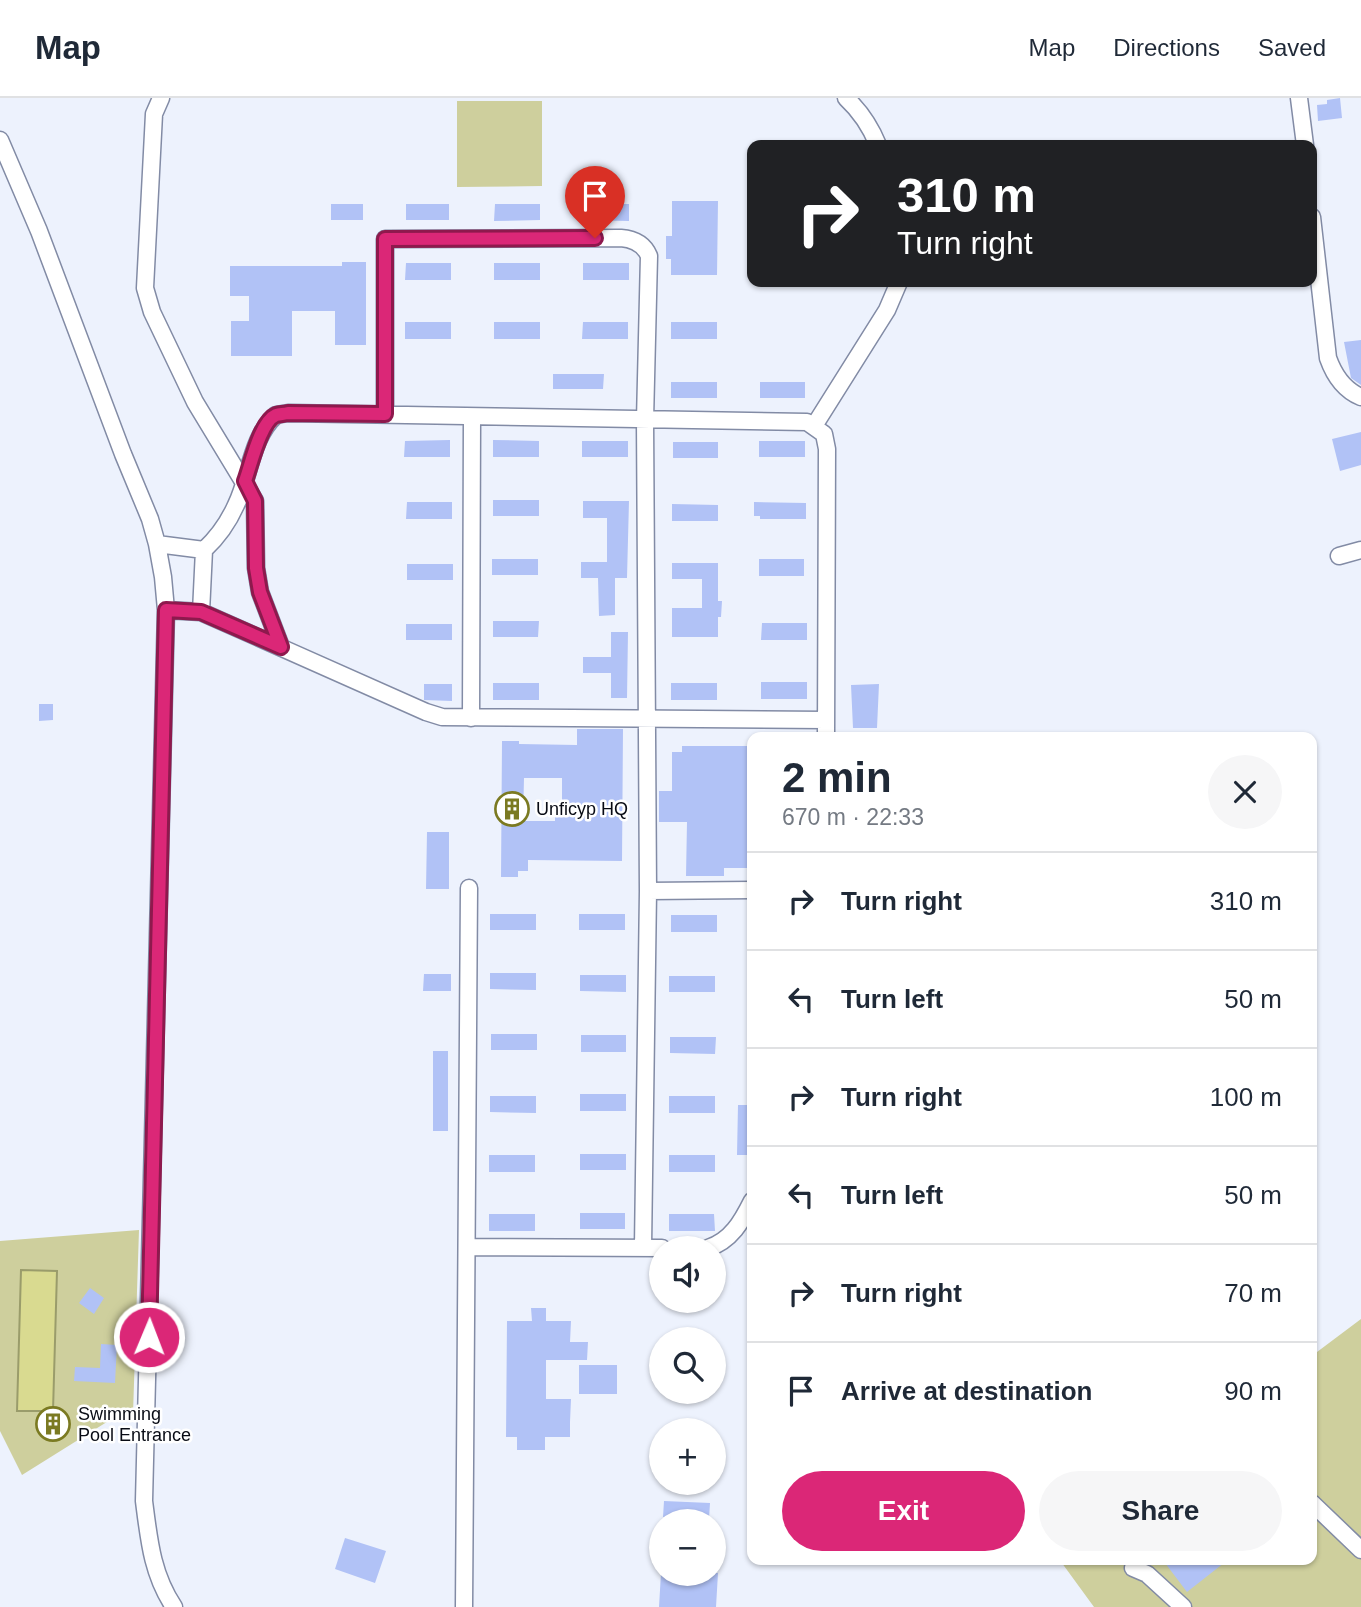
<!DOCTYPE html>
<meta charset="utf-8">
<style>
:root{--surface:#fff;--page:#f6f6f7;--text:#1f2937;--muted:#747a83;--line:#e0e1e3;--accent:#db2777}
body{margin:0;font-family:Helvetica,sans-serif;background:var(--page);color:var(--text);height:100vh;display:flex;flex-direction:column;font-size:26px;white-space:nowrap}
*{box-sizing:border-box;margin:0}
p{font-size:23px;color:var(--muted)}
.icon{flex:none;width:38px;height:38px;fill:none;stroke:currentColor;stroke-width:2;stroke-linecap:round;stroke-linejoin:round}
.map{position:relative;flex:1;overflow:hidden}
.sheet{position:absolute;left:747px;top:634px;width:570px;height:833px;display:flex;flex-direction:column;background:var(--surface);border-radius:14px;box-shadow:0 2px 5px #0004}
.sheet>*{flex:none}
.top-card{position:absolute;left:747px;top:42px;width:570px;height:147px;border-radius:14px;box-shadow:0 2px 5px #0004;background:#202124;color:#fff;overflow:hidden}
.buttons{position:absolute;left:649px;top:1138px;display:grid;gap:14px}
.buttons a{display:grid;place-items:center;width:77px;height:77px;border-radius:50%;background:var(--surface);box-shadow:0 2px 5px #0004;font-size:35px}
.pin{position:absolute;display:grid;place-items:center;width:60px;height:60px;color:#fff;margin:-72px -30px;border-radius:50% 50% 50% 0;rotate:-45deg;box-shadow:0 0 7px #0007}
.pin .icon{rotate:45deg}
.me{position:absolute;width:77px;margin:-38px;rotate:1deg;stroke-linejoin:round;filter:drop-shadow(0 0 5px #0008)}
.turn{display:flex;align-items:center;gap:24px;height:147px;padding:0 35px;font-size:32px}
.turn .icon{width:91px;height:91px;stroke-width:2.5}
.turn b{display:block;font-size:49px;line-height:60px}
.round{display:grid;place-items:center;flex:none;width:74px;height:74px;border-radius:37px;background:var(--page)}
.head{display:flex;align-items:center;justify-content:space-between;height:119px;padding:0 35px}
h1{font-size:42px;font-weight:800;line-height:52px}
.primary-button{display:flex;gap:14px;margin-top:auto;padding:14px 35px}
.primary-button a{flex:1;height:80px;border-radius:42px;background:var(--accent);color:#fff;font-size:28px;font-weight:800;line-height:80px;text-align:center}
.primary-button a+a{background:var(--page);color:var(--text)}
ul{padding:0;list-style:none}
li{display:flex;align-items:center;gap:21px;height:98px;padding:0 35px;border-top:2px solid var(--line)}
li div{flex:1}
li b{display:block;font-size:26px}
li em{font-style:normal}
header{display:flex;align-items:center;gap:42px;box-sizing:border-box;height:98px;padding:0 35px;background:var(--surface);border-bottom:2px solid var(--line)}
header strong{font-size:33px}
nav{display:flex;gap:38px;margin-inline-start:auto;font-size:24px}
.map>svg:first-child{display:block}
.green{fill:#cecf9d}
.water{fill:#d9da90;stroke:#9a9c6b;stroke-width:2}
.building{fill:#b1c2f6;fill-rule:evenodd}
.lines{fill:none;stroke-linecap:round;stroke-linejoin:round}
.street-casing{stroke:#828ba5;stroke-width:19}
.street{stroke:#fff;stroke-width:16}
.route-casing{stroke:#8e194d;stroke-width:18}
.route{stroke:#db2777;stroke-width:12}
.labels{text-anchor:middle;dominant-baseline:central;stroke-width:5;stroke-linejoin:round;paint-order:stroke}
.poi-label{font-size:18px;fill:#080b14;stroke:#fff;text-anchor:start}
</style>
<header>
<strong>Map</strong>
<nav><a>Map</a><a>Directions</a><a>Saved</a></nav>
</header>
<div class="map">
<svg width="1361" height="1509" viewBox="0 0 1361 1509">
<rect width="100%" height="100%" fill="#edf2fd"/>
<!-- green -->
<path class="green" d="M542 3V88L457 89V3Z
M139 1132 133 1316 110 1322 22 1377 0 1333V1143Z
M1361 1221V1509H1094L1059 1461H1312L1313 1257Z"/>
<!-- water -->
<path class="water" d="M21 1172 57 1173 53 1313H17Z"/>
<!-- building -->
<path class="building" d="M1340 0 1342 20 1318 23 1317 7 1327 6V2Z
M672 103H718L717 177H671V161H666V138H672Z
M331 106H363V122H331Z
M406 106H449V122H406Z
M495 106H540V122L494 123Z
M583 106H629V123L583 122Z
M342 164H366V247H335V213H292V258H231V223H249V198H230V168H342Z
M406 165H451V182H405Z
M494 165H540V182H494Z
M583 165H629V182H583Z
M405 224H451V241H405Z
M494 224H540V241H494Z
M583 224H628V241H582Z
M671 224H717V241H671Z
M1361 242V287L1351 280 1344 244Z
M553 276H604L603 291H553Z
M671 284H717V300H671Z
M760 284H805V300H760Z
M1361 334V367L1340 373 1332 341Z
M450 342V359H404L405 343Z
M493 342 539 343V359H493Z
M582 343H628V359H582Z
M759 343H805V359H759Z
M673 344H718V360H673Z
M493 402H539V418H493Z
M583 403H629L627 480H615V517L599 518 598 480H581V464H607V420H583Z
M407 404H452V421H406Z
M754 404 806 405V421H760V418H754Z
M672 406 718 407V423H672Z
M492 461H538V477H492Z
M759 461H804V478H759Z
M672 465H718V503H722L721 519H718V539H672V510H702V481H672Z
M407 466H453V482H407Z
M493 523H539L538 539H493Z
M762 525H807V542H761Z
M406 526H452V542H406Z
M611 534H628L627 600H611V575H583V559H611Z
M761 584H807V601H761Z
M493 585H539V602H493Z
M671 585H717V602H671Z
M424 586H452V603L424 602Z
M879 586 877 630H853L851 587Z
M39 606H53V622L39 623Z
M577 631H623L622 763 528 762V773H518V779H501L502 643H519V646L577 647ZM524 680H562V714H555V723H523Z
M682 648H752V770H724V778H686L687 724H659V693H672V654H682Z
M427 734H449V791H426Z
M490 816H536V832H490Z
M579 816H625V832H579Z
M671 817H717V834H671Z
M490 875H536V892L490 891Z
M424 876H451V893H423Z
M580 877H626V894L580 893Z
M669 878H715V894H669Z
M491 936H537V952H491Z
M581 937H626V954H581Z
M670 939H716L715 956 670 955Z
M433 953H448V1033H433Z
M580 996H626V1013H580Z
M490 998H536V1015L490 1014Z
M669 998H715V1015H669Z
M738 1007H752V1057H737Z
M580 1056H626V1072H580Z
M489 1057H535V1074H489Z
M669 1057H715V1074H669Z
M580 1115H625V1131H580Z
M489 1116H535V1133H489Z
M669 1116H714L715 1133H669Z
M90 1190 104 1200 94 1216 79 1205Z
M531 1210H546V1223H571L570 1244H588L587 1262H546V1301H571L570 1324V1339H545V1352H517V1339H506L507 1223H532Z
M101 1246 117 1247 115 1285 74 1283 75 1269 100 1270Z
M579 1267H617V1296H579Z
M54 1317 62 1329 51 1336 44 1323Z
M664 1403 710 1405 709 1421 663 1419Z
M345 1440 386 1453 375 1485 335 1471Z
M1162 1461H1229L1187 1494Z
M661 1475H718L716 1509H659Z"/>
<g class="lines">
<!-- street casing -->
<g class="street-casing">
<path id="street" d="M161 0 154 16 145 190 152 214 195 304 255 403 256 470 260 494 281 549
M846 0C860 13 871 30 878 47
M1299 0 1305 47
M0 42 39 133 123 356 150 421 157 446 163 479 166 512 144 1403C149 1442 152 1476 174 1509
M1312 119 1328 260C1334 277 1344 292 1361 299
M385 316V141L621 140C633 141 644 146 649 158L645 322 648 793 643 1149
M814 328 887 212 899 184
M157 446 204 452 201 514 166 512
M204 452C218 439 228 425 236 407 250 379 251 339 276 317L288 315 807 324 824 336 827 351 826 639
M1339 458 1361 452
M201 514 426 614 442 619 826 622
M471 620 472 320
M648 793 752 792
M467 1149 662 1150
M708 1150C731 1143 742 1123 752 1103
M1312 1405 1361 1452
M1133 1470 1147 1476 1183 1509
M464 1509 469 790"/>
</g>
<!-- street -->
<use href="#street" class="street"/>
</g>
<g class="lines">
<!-- route casing -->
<g class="route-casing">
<path id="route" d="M149 1239 166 512 201 514 281 549 260 494 256 470 255 403 245 383C251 367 260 324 276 317 280 316 284 316 288 315L385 316V141L595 140"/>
</g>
<!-- route -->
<use href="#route" class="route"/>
</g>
<!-- icons -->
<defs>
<g id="building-ring" transform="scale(1.75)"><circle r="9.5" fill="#fff" stroke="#7b7a22" stroke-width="1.5"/><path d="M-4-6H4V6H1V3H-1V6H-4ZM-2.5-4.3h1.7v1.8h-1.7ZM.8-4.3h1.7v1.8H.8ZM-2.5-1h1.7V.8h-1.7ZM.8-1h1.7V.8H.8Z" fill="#7b7a22"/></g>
</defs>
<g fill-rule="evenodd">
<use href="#building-ring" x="512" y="711"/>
<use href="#building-ring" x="53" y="1326"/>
</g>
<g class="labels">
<!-- poi labels -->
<g class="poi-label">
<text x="536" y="711">Unficyp HQ</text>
<text x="78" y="1316">Swimming<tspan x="78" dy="21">Pool Entrance</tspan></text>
</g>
</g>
</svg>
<div class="buttons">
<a><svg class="icon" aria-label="sound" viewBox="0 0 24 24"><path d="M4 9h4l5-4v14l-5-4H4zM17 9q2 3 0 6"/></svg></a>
<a><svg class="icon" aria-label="search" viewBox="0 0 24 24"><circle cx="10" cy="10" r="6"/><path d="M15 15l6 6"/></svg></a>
<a>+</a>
<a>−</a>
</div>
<div class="pin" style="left:595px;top:140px;background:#d93025"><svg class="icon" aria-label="arrive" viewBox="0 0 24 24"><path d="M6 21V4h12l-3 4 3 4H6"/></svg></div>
<svg class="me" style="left:149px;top:1239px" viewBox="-20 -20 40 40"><circle r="17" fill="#db2777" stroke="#fff" stroke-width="3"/><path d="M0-11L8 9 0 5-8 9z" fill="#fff"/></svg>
<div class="top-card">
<div class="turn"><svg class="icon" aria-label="right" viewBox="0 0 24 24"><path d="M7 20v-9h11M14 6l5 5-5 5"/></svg><div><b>310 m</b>Turn right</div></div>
</div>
<section class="sheet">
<div class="head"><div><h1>2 min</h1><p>670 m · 22:33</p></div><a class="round"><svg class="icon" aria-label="close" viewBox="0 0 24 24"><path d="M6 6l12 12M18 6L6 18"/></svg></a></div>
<ul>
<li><svg class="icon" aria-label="right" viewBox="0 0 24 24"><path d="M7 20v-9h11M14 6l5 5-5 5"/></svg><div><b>Turn right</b></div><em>310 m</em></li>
<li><svg class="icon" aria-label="left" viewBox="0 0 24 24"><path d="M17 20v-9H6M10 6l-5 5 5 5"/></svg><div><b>Turn left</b></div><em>50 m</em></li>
<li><svg class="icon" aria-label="right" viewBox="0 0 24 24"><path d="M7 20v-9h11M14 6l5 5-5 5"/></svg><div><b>Turn right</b></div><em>100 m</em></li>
<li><svg class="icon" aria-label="left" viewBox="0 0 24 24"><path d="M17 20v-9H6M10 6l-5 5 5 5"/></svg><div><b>Turn left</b></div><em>50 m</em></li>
<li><svg class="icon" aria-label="right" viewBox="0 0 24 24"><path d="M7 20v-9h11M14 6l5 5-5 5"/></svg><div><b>Turn right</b></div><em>70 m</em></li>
<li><svg class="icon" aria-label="arrive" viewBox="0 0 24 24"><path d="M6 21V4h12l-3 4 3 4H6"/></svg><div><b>Arrive at destination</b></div><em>90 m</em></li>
</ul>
<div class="primary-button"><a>Exit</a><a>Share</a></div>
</section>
</div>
